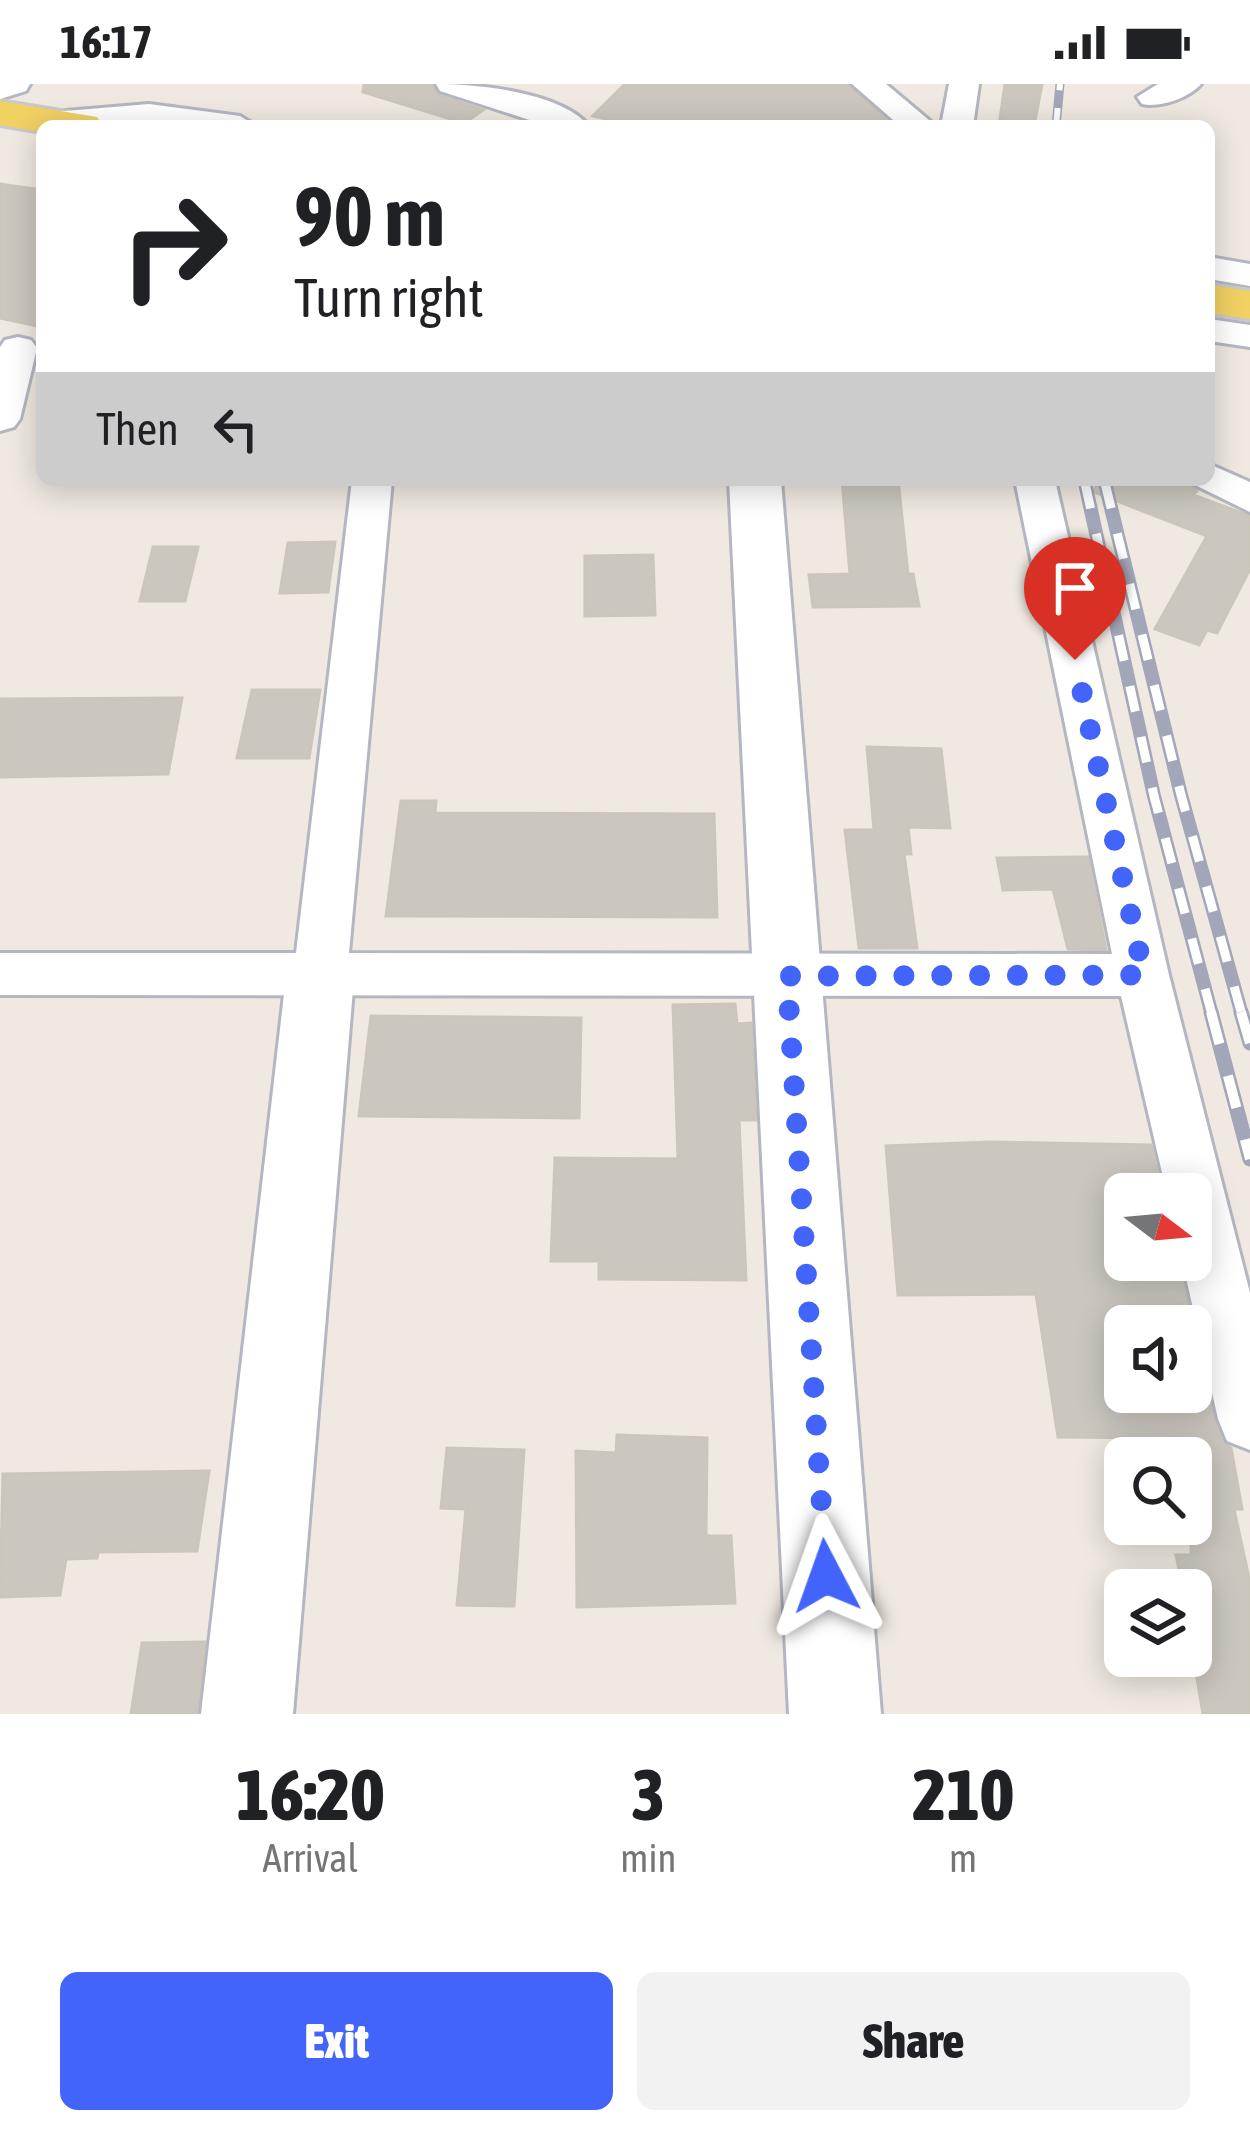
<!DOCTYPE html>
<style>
:root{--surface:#fff;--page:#f2f2f2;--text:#202124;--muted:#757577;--accent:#4264fb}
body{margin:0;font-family:"Asap Condensed",sans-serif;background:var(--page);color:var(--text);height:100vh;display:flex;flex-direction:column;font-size:45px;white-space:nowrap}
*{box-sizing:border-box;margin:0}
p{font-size:39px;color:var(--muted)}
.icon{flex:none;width:66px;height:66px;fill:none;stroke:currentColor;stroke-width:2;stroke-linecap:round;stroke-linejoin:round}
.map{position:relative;height:1630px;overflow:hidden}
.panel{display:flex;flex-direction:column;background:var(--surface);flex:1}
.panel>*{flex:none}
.guide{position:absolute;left:36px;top:36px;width:1179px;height:366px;border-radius:18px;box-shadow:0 6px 30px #0003;background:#fff;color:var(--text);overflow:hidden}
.needle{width:78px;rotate:106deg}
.tools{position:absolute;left:1104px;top:1089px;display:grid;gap:24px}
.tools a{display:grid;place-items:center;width:108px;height:108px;border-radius:18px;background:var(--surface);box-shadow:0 6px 30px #0003;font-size:60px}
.pin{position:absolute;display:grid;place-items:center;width:102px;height:102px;color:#fff;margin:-123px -51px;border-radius:50% 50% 50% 0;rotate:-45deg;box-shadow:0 0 12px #0007}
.pin .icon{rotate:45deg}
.me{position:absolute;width:132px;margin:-66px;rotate:356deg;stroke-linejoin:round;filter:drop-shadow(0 0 9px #0008)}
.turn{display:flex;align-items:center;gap:42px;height:252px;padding:0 60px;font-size:54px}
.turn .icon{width:156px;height:156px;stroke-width:2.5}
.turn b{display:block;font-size:84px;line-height:102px}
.then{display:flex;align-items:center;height:114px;padding:0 60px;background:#0003;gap:24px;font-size:45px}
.eta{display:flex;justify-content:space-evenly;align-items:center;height:204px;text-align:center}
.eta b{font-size:72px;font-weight:800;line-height:84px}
.action{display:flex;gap:24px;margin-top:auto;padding:24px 60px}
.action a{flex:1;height:138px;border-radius:18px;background:var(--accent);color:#fff;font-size:48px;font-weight:800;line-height:138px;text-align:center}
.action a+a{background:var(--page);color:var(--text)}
.status{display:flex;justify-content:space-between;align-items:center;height:84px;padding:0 60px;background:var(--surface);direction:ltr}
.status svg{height:33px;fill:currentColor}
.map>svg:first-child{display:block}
.building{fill:#cbc7bf;stroke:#cbc5ba;stroke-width:3;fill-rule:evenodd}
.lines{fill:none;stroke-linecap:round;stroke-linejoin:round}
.street-casing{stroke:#b4b7c1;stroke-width:6}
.secondary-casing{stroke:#b4b7c1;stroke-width:6}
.primary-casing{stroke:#c9c9c9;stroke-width:6}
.street{fill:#fff;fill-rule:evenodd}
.secondary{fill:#fff;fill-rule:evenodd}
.primary{fill:#f2d163;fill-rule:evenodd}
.rail-far2-casing{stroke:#a3a6b8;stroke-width:9}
.rail-far1-casing{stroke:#a3a6b8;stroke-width:14}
.rail-casing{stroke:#a3a6b8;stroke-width:15}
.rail-far2{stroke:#fff;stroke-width:6;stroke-dasharray:18;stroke-linecap:butt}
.rail-far1{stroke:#fff;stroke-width:9;stroke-dasharray:26;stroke-linecap:butt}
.rail{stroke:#fff;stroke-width:10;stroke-dasharray:33;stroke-linecap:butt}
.route{stroke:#4264fb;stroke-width:21;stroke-dasharray:0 37.8}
</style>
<div class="status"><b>16:17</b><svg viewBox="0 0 49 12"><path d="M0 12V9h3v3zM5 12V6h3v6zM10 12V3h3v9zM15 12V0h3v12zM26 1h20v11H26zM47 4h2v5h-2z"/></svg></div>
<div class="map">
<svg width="1250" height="1630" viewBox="0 0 1250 1630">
<rect width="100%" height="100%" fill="#efe9e1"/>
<!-- building -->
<path class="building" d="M364 0H432L439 11 483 26 464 39 363 8Z
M625 0H848L893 42H637L593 32Z
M1005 0H1042L1034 42H999Z
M0 100 42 106V243L0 234Z
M842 396H898L908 490H913L919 522 813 523 809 491 850 490Z
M1098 396H1187L1197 407 1193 411 1250 432V485L1217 549 1207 546 1199 561 1155 545 1207 452 1094 408Z
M335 458 328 508 280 509 288 459Z
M153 463H198L185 517H140Z
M653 471 655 531 585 532V472Z
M252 606H320L309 674H237Z
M182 614 168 690 0 693V615Z
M867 663 941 665 950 744 908 743 911 770H904L917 864H859L845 746H874Z
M401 717H436L435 729 714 730 717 833 386 832Z
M1088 773 1106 866 1068 865 1053 805 1003 806 997 774Z
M735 920 737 940 751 939 756 1036H739L746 1196 599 1195V1177H551L555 1074 678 1075 673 921Z
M371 932 581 934 579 1034 359 1032Z
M990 1058 1151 1061 1162 1110H1125V1176H1178L1214 1336 1223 1359 1231 1364 1242 1425H1234L1250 1499V1630H1203L1191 1558V1506H1183L1176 1471H1191V1374H1178L1175 1354 1058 1353 1036 1210 898 1211 886 1062ZM1105 1242H1191V1308H1117Z
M617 1351 707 1354 706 1452H731L735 1519 577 1523 576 1367 616 1369Z
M447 1364 524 1366 514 1522 457 1521 466 1425 441 1424Z
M209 1387 197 1467 98 1468 97 1474 66 1475 60 1511 0 1513 3 1390Z
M205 1558 197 1630H131L142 1559Z"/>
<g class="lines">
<!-- street casing -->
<g class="street-casing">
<path id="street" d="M0 0H30L26 7 0 15Z
M436 0C477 0 561 8 589 42H548L440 7Z
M852 0H886L936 42H900Z
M949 0H979L973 42H941Z
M1158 0H1201C1189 14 1160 24 1142 20L1137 13Z
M149 20 240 32 256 42 149 38 42 44 38 38 54 28Z
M1209 173 1250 180V202L1209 195Z
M1209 235 1250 241V263L1209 257Z
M18 253 31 256 37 264 20 335 14 343 0 347V263L5 256Z
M1209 380 1250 398V428L1195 401 1191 396H1209Z
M352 396H392L349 869 1112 870 1015 396H1055L1169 891 1250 1209V1366L1227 1357 1218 1335 1182 1176H1191V1110H1167L1121 912 0 911V869H296Z"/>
</g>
<!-- secondary casing -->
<g class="secondary-casing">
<path id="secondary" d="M729 396H781L881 1630H789Z
M320 865 344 873 354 893 293 1630H201L286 893 296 873Z"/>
</g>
<!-- primary casing -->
<g class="primary-casing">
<path id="primary" d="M0 17 97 33 103 42H42V48L0 41Z
M1209 201 1250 207V235L1209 229Z"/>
</g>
<!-- street -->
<use href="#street" class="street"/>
<!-- secondary -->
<use href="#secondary" class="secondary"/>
<!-- primary -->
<use href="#primary" class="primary"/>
<!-- rail-far2 casing -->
<g class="rail-far2-casing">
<path id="rail-far2" d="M1056 42 1060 0
M1084 396 1085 402
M1104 396 1105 402"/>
</g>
<!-- rail-far1 casing -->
<g class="rail-far1-casing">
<path id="rail-far1" d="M1085 399 1154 712 1212 931
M1105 399 1181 711 1242 931"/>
</g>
<!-- rail casing -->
<g class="rail-casing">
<path id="rail" d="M1211 928 1250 1075
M1241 928 1250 959"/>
</g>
<!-- rail-far2 -->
<use href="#rail-far2" class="rail-far2"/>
<!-- rail-far1 -->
<use href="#rail-far1" class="rail-far1"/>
<!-- rail -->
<use href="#rail" class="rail"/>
</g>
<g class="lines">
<!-- route -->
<path class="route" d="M826 1492 787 892 1144 891 1075 576"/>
</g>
</svg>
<div class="tools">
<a><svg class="needle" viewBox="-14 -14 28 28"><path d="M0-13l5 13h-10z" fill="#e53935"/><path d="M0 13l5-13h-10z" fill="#757577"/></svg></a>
<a><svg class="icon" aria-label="sound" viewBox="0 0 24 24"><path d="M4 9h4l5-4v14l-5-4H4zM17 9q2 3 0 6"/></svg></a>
<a><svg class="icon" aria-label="search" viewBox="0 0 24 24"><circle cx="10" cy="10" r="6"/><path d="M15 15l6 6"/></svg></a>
<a><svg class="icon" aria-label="layers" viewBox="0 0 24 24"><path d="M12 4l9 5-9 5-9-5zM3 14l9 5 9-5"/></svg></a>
</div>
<div class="pin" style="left:1075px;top:576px;background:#d93025"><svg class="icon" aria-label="arrive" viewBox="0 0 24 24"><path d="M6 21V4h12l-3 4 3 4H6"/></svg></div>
<svg class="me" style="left:826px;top:1492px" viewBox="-20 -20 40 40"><path d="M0-17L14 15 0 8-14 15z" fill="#4264fb" stroke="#fff" stroke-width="4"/></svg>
<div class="guide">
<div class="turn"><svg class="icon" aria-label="right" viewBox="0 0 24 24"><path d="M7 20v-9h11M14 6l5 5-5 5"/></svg><div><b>90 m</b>Turn right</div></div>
<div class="then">Then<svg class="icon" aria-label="left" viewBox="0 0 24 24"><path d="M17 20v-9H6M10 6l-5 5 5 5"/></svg></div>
</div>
</div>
<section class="panel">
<div class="eta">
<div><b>16:20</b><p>Arrival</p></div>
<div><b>3</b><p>min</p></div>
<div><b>210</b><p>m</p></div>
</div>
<div class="action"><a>Exit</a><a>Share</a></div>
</section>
